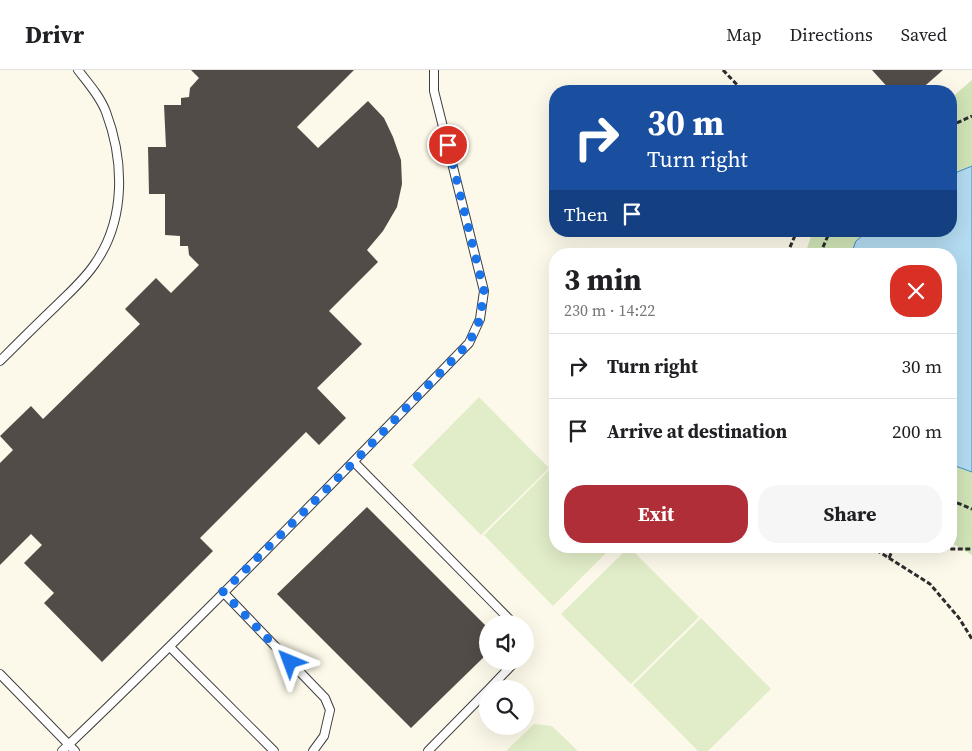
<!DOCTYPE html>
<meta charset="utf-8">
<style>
:root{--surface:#fff;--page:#f6f6f6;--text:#202124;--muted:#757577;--line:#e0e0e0;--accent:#af2e38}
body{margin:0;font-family:"Source Serif 4",serif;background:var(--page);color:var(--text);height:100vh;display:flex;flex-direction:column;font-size:19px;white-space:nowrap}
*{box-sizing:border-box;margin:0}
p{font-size:16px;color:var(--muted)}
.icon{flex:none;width:28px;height:28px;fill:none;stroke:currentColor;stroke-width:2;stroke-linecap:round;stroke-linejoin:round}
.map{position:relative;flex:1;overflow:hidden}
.sheet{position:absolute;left:549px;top:178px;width:408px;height:305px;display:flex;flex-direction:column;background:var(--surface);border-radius:20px;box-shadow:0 5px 20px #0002}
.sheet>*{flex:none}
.guide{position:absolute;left:549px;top:15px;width:408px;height:152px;border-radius:20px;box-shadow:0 5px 20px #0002;background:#1a4fa0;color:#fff;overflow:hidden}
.buttons{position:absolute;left:479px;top:545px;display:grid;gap:10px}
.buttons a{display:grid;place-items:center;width:55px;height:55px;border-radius:50%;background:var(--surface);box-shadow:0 5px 20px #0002;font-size:25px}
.pin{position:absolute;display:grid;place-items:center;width:42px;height:42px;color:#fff;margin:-21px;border:2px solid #fff;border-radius:50%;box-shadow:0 1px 5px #0007}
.me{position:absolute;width:55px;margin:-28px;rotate:316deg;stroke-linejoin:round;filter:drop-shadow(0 0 4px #0008)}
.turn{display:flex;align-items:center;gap:18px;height:105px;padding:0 15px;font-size:22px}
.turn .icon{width:65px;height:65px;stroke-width:2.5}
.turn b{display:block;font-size:35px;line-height:42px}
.then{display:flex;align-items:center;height:48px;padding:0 15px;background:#0003;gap:10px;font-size:19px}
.round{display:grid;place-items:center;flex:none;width:52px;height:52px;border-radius:20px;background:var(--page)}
.summary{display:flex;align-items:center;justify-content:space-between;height:85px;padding:0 15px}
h1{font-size:30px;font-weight:700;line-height:38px}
.cta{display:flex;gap:10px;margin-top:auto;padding:10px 15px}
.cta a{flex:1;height:58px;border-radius:20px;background:var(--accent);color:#fff;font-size:20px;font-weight:700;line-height:58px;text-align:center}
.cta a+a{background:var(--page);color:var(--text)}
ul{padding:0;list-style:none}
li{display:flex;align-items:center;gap:15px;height:65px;padding:0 15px;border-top:1px solid var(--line)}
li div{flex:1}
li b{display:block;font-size:19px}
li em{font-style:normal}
header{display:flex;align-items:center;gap:30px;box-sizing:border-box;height:70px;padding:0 25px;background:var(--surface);border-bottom:1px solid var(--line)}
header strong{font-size:24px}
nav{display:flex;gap:28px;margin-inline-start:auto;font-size:18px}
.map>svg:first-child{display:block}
.green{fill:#d0e4b7}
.pitch{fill:#e1ecc8}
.water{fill:#b3dbf1;stroke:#4091c2}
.building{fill:#524c48}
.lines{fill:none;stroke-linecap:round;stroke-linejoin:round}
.service-casing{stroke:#3e3e3e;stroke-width:10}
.path{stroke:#2d2d2d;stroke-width:3;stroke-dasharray:5 2.5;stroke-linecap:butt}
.service{stroke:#fff;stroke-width:8}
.route{stroke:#1a73e8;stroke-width:9;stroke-dasharray:0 16.2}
</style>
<header>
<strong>Drivr</strong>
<nav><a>Map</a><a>Directions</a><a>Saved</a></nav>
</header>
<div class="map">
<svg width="972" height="681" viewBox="0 0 972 681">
<rect width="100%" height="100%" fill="#fdf9ea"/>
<!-- green -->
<path class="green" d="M972 10V485L950 472V184H805L813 161H950V29Z"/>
<!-- pitch -->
<path class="pitch" d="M479 327 549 398 481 465 412 395Z
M551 398 555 402V476H613L553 536 484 465Z
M629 477 699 547 631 614 561 544Z
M701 548 771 619 708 681H698L633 615Z
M534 654 552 656 578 681H506Z"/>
<!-- water -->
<path class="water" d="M972 96V402L950 394V184H851L856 171 868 161H950V105Z"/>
<!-- building -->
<path class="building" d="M191 0H354L297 57 318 78 368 31 384 48 393 67 401 90 402 114 397 137 383 161 367 180 378 192 329 241 362 274 317 318 346 348 319 375 306 362 200 468 213 481 102 592 44 533 54 523 24 493 42 475 31 464 0 495V393L13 380 0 366 31 336 43 349 140 254 125 239 156 208 171 223 199 195 189 185 188 176H180V166L165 165V124H149L148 77H166L164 35H181V28L189 27 190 18 199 8Z
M872 0H943L919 21H891Z
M367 437 488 558V583L411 658 277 524Z"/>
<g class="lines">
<!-- service casing -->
<g class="service-casing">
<path id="service" d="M0 291C19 272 38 253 57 235 71 221 86 208 96 192 126 148 124 90 106 42 100 26 88 13 78 0
M354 392 514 554
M223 522 325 628 330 640 324 666 313 681
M170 577 274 681
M0 604 75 681
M489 619 512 595 514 591
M62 681C201 548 335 411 469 273L480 249 484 221 434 21V0
M428 681 488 620"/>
</g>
<!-- path -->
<path class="path" d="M723 0 743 21
M950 56 972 46
M787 184 797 161
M820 184 830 161
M950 430 972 439
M870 476 930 514 959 548 972 569
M928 476 950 479H972
M889 488 894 477 896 476"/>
<!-- service -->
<use href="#service" class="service"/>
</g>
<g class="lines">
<!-- route -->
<path class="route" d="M290 592 223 522 354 392 469 273 480 249 484 221 448 75"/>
</g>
</svg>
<div class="buttons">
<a><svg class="icon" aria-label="sound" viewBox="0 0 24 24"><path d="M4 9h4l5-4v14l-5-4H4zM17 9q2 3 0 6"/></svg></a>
<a><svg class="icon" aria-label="search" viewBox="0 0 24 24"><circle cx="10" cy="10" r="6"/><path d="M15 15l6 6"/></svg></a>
</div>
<div class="pin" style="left:448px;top:75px;background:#d93025"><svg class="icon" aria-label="arrive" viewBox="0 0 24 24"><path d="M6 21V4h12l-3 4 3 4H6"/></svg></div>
<svg class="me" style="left:290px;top:592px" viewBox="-20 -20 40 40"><path d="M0-17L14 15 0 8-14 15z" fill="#1a73e8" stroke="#fff" stroke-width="4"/></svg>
<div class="guide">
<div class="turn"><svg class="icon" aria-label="right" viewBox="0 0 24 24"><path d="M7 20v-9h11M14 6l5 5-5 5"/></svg><div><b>30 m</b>Turn right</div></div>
<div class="then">Then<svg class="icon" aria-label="arrive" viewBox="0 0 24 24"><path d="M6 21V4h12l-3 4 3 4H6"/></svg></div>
</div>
<section class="sheet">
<div class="summary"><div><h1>3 min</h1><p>230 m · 14:22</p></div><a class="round" style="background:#d93025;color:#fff"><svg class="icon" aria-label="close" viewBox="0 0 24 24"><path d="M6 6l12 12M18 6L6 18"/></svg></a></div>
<ul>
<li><svg class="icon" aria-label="right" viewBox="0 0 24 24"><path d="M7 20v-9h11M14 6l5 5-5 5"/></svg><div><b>Turn right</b></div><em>30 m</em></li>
<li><svg class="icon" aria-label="arrive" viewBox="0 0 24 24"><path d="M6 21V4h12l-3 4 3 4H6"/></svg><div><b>Arrive at destination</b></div><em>200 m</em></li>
</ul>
<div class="cta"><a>Exit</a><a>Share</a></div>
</section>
</div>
